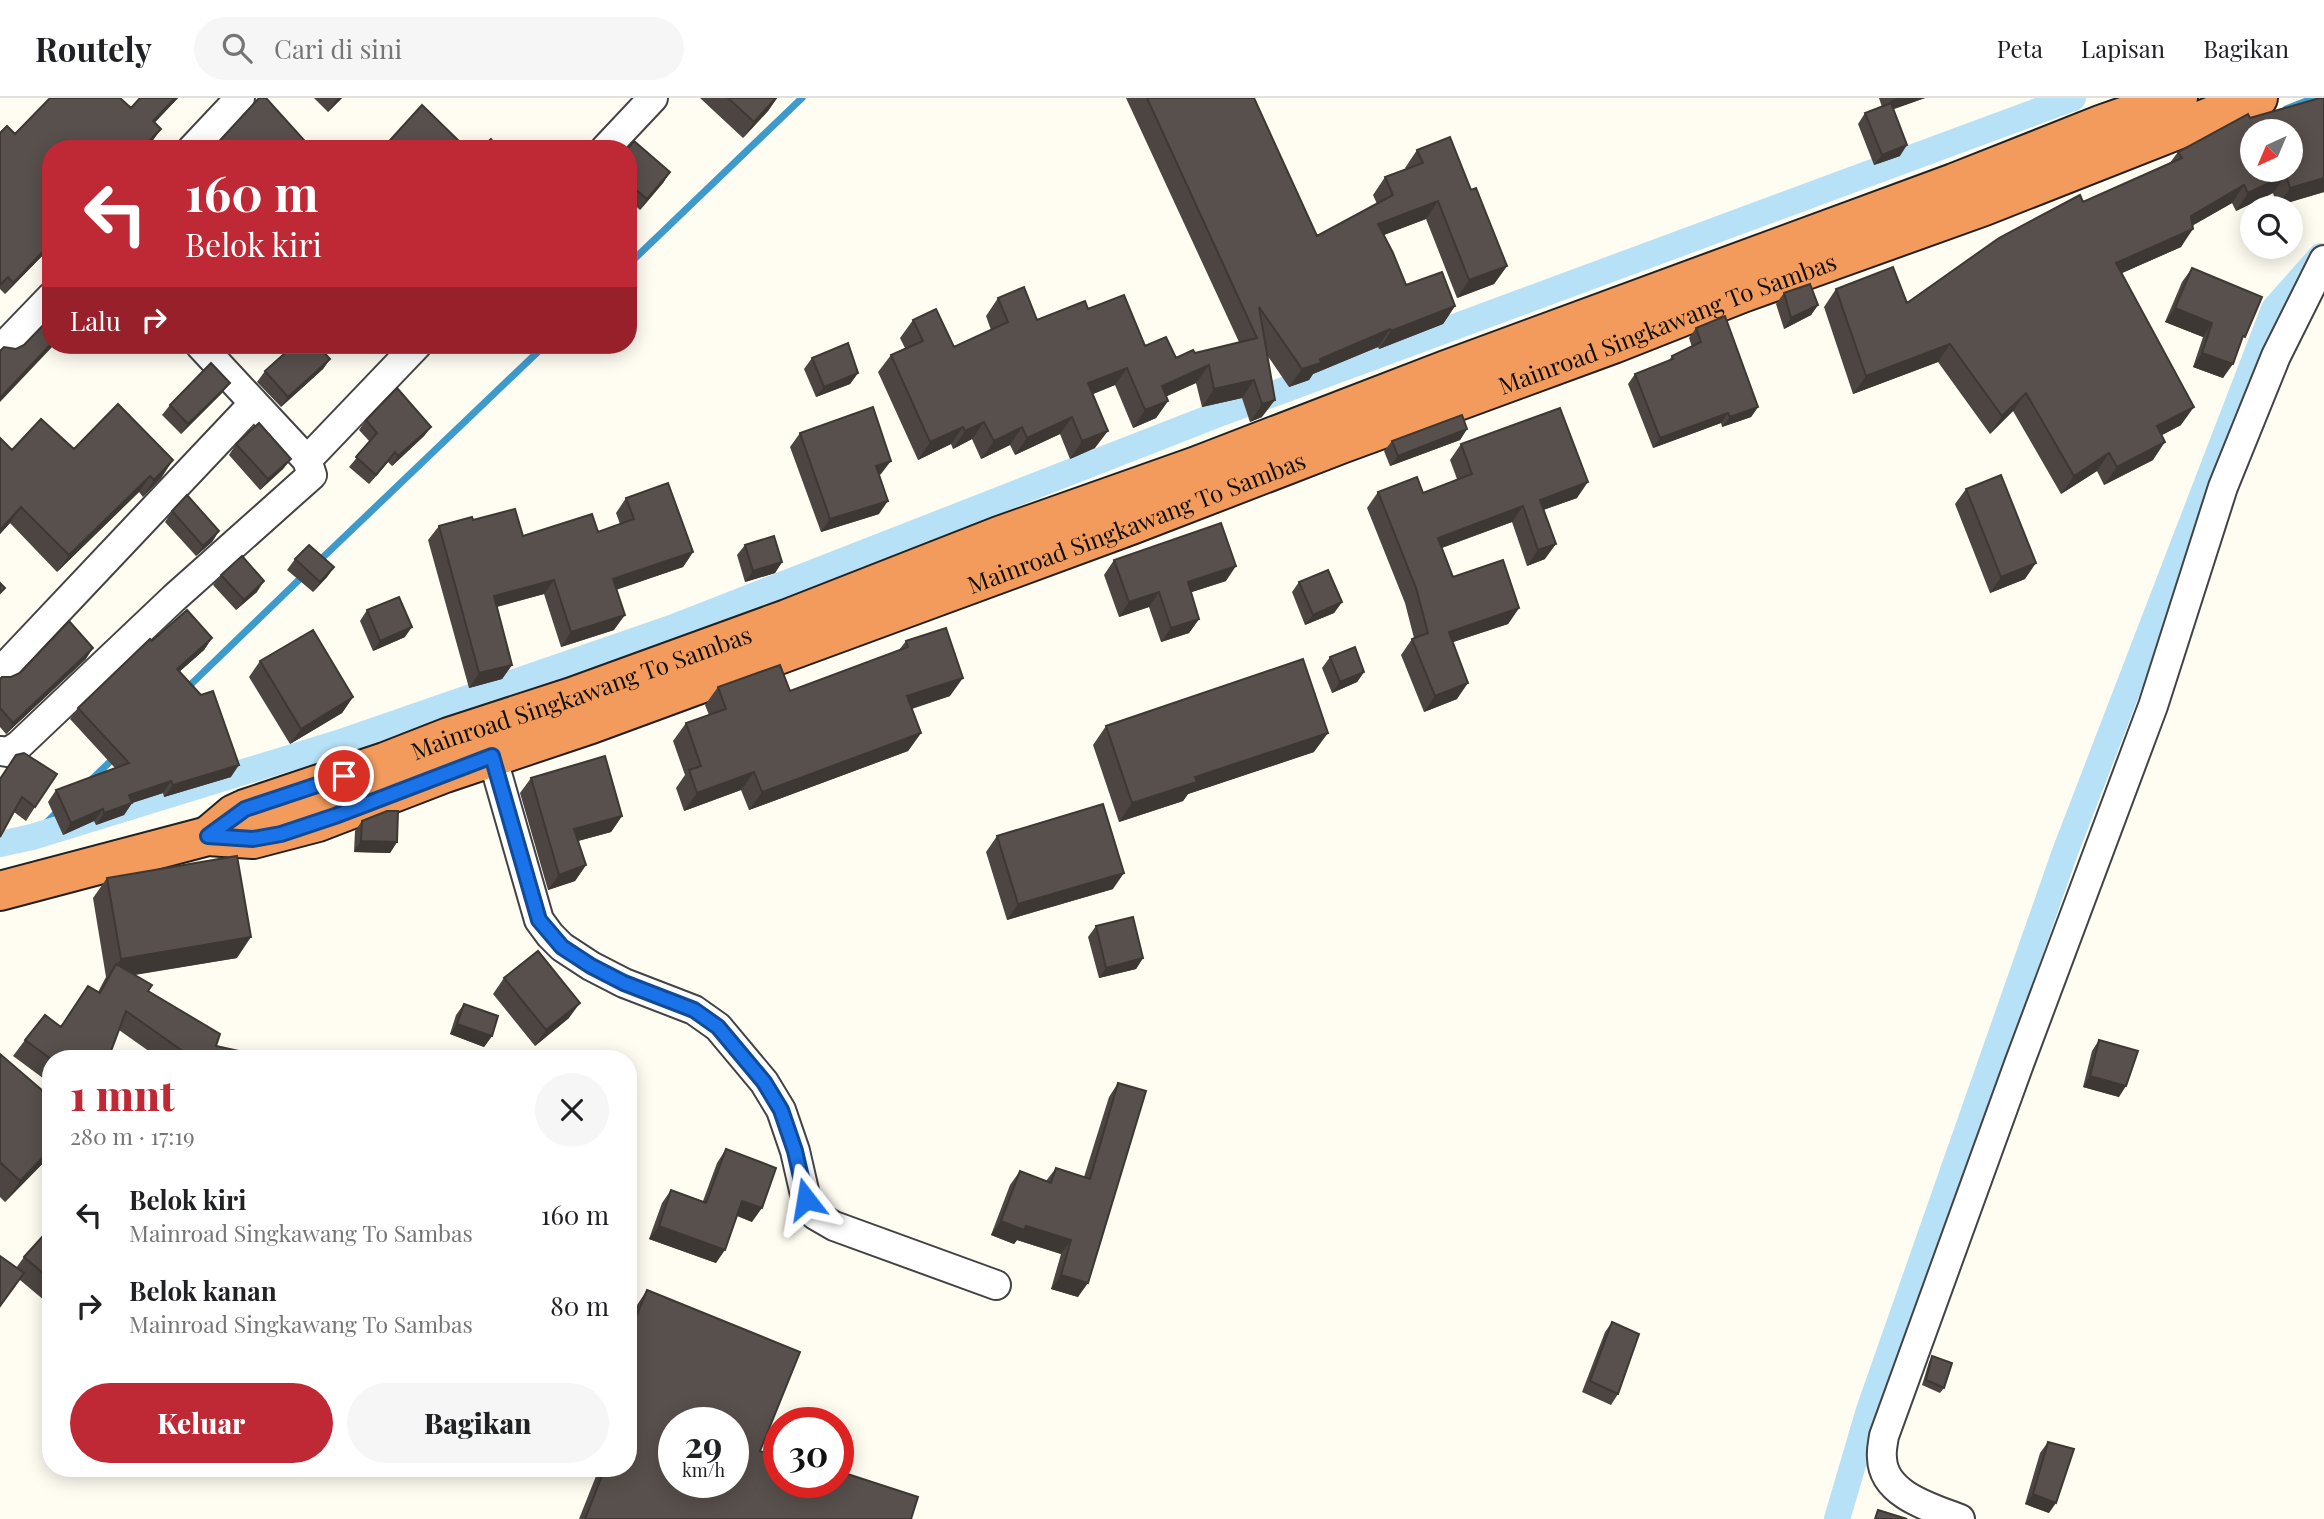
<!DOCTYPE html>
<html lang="id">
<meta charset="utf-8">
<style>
:root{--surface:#fff;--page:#f6f6f6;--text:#202124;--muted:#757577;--line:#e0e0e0;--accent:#bf2835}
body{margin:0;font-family:"Playfair Display",serif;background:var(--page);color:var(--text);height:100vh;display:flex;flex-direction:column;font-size:26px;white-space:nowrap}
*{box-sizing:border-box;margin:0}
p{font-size:23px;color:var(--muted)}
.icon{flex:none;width:38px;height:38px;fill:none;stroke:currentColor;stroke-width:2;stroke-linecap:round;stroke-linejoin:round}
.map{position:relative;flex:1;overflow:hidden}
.panel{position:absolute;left:42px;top:952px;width:595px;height:427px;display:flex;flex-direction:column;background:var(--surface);border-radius:28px;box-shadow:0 4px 18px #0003}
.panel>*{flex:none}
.hud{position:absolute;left:42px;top:42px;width:595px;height:214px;border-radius:28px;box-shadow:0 4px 18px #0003;background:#bf2835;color:#fff;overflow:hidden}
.needle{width:46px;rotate:224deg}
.fabs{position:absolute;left:2240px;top:21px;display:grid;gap:14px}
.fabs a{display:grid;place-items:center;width:63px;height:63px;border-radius:50%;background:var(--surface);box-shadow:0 4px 18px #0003;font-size:35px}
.speed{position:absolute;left:658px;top:1309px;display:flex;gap:14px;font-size:35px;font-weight:700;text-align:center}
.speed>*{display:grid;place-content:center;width:91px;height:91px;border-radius:50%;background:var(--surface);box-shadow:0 4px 18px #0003;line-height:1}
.speed small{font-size:18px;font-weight:400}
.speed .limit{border:10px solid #d22;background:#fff;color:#111}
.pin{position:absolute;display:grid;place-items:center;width:60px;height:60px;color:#fff;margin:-30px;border:4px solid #fff;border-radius:50%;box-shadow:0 2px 7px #0007}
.me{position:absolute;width:77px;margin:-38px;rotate:346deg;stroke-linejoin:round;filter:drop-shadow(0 0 5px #0008)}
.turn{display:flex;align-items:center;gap:24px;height:147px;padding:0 28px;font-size:32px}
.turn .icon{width:91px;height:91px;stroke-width:2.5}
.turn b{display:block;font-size:49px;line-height:60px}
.then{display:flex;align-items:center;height:66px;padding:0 28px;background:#0003;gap:14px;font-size:26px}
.round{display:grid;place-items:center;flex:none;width:74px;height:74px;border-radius:37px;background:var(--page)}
.summary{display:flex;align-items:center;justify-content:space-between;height:119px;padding:0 28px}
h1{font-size:42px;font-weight:800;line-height:52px;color:var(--accent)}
.button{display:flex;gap:14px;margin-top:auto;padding:14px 28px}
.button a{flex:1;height:80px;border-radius:42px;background:var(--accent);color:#fff;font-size:28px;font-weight:800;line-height:80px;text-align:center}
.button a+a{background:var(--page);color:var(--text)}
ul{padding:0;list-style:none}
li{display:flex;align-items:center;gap:21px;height:91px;padding:0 28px}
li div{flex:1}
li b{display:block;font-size:26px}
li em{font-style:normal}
header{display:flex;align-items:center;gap:42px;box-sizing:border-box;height:98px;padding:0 35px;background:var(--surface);border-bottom:2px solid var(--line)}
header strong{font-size:33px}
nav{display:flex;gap:38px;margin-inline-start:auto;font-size:24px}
.search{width:490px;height:63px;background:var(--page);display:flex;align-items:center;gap:18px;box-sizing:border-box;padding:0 24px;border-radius:38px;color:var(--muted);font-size:26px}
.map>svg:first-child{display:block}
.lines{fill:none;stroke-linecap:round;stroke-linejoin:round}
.stream{stroke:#3f9acc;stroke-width:7}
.canal{stroke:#b7e1f6;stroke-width:26}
.street-casing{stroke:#434343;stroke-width:32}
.highway-casing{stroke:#212121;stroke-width:42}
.street{stroke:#fff;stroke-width:28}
.highway{stroke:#f39b5c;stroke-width:38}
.wall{fill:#4c4541}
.shaded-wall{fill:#3e3835}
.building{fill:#58504c;stroke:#3e3835;stroke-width:2;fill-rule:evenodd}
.route-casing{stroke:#114b97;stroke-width:18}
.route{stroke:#1a73e8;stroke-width:12}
.labels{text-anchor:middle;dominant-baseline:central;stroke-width:7;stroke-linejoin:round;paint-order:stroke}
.street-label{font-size:24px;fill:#101010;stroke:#fff}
</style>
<header>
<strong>Routely</strong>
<div class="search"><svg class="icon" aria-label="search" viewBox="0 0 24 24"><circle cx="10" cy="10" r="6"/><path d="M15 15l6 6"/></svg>Cari di sini</div>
<nav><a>Peta</a><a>Lapisan</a><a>Bagikan</a></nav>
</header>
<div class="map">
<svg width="2324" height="1421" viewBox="0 0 2324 1421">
<rect width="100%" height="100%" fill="#fffcf2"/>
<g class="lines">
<!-- stream -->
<path class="stream" d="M2286 11 2314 0
M628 167 802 0
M318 464 545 247
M184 593 304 477
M91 682 115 659
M32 739 59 712"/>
<!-- canal -->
<path class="canal" d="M0 746 32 739 338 645 671 530 1219 316 2073 0
M1837 1421 1869 1312 2065 754 2274 211 2321 158"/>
<!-- street casing -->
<g class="street-casing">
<path id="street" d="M192 51 240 0
M605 51 653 0
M0 252 51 199
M307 362 417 247
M0 574 254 305
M0 653 8 654 19 647 174 500 312 377 307 362 200 247
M492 658 539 822 550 837 562 849 591 868 624 885 694 912 718 929 764 984 781 1012 795 1053 806 1101 815 1117 834 1128 996 1187
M1960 1421C1932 1410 1883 1397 1882 1360 1881 1353 1883 1345 1884 1338L2019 966 2153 608 2223 389 2276 258 2324 162"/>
</g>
<!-- highway casing -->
<g class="highway-casing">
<g id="highway">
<path id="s1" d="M208 738 234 716 245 711 385 664 449 639 572 599 787 521 999 438 1194 369 1446 272 1954 85 2103 26 2178 0"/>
<path id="s2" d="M0 793 208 738 253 741 318 724 445 675 591 626 1131 427 1341 346 1613 246 1742 195 1984 108 2258 0"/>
</g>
</g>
<!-- street -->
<use href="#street" class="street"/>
<!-- highway -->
<use href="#highway" class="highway"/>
</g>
<!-- wall -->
<path class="wall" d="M140 0H178L154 25 161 31 153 42 144 51H51V140L48 143 51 145 43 157 5 196 0 191V35L15 36 131 10Z
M314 0H342L328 14Z
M700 0H777L768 13 743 40Z
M1126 0H1254L1317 138 1377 106 1373 97 1385 79 1406 71 1405 70 1417 52 1471 92 1507 168 1494 186 1457 200 1426 121 1384 137 1406 187 1455 208 1443 226 1379 251 1378 249 1313 276 1309 282 1289 289 1267 257 1262 319 1250 324 1242 300 1202 309 1196 285 1166 298 1168 303 1156 320 1133 330 1115 287 1093 296 1095 350 1070 361 1060 336 1015 357 1010 347 981 361 972 341 953 351 951 346 918 362 878 274 891 257 905 250 900 240 913 222 954 249 991 232 986 218 998 200 1037 222 1145 248 1176 260 1239 244Z
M1879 0H1925L1893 11 1900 58 1874 67 1858 26 1865 15 1882 9Z
M2324 0V94L2277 108 2273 95 2236 113 2232 105 2193 127 2181 149 2122 175 2181 327 2162 337 2153 362 2104 387 2097 373 2061 396 2013 313 1990 336 1938 264 1853 296 1824 209 1836 191 1907 205 2083 104 2169 66 2178 54 2250 20Z
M628 51 670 74 663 85 640 112 629 102Z
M2192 170 2241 246 2223 280 2193 269 2203 239 2165 224 2182 184Z
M1784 195 1818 207 1811 217 1784 231 1776 206Z
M1696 230 1758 309 1751 319 1722 329 1721 325 1653 350 1628 286 1635 276 1668 264 1672 258 1692 249 1689 240Z
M812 260 858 275 850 286 816 299 804 271Z
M330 261 323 271 281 309 257 284 265 273Z
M230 285 222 295 181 336 162 317 170 307Z
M366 322 431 329 424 338 392 368 388 364 369 386 349 369 370 344 359 332Z
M1467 331 1460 342 1390 368 1384 353 1392 343Z
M800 335 881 376 879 377V416L821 434 790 349Z
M0 340 12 352 74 351 162 379 143 399 139 394 57 474 10 425 0 436Z
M236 346 291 361 283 371 260 392 229 357Z
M1461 346 1577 400 1543 412 1545 461 1527 468 1512 424 1442 450 1453 479 1519 510 1508 526 1453 544 1457 601 1424 614 1401 557 1412 541 1414 540 1405 505 1367 410 1378 394 1423 395 1457 381 1450 362Z
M1966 391 2025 481 1990 495 1955 406Z
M626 400 693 454 683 469 616 492 614 532 561 549 544 496 497 509 512 567 502 581 469 590 428 442 439 428 473 422 523 438 598 434 620 426 616 415Z
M172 413 219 433 212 444 196 458 165 424Z
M745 447 782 464 775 475 745 484 737 457Z
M295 461 334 469 327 479 313 494 287 472Z
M1114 462 1226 483 1191 494 1199 521 1189 535 1161 544 1149 509 1119 519 1104 477Z
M221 477 257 494 236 512 213 487Z
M1299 484 1342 504 1334 515 1305 527 1292 494Z
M367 512 405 539 373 553 360 523Z
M212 540 204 552 180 573 231 679 164 699 163 695 132 705 124 717 96 727 94 723 63 737 48 704 56 692 115 670 70 621 78 610 152 543Z
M906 543 950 598 912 611 921 635 908 653 749 712 741 692 684 713 676 690 685 677 673 643 686 625 709 617 705 607 718 589 790 593 899 552Z
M1330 559 1364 574 1357 584 1332 595 1322 570Z
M86 561 6 636 0 629V581L11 579 20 575Z
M260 563 353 599 342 615 290 646 249 579Z
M1106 628 1314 654 1188 696 1183 703 1119 724 1093 647Z
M16 657 35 709 26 723 14 714 0 739V680Z
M531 680 622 718 611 734 578 743 586 767 575 783 548 792 520 695Z
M362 723 397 744 390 755 354 754 355 733Z
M997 738 1113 791 1007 822 986 754Z
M107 780 237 860 135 877 148 893 216 948 276 961H160L119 932 51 961V986L13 958 25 942 60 928 98 894 106 879 93 800Z
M1096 828 1143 860 1136 871 1099 880 1088 839Z
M504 880 569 920 535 948 493 896Z
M464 906 492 938 484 949 450 936 456 917Z
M2099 942 2119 999 2083 989 2092 953Z
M0 956 51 1000V1057L5 1104 0 1099Z
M1118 985 1078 1199 1051 1191 1061 1156 1017 1142 1014 1146 991 1137 1010 1087 1020 1073 1046 1083 1056 1070 1084 1079 1109 999Z
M726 1051 752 1124 737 1118 716 1165 649 1141 662 1105 671 1092 703 1103 717 1065Z
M51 1129V1208L20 1182 16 1170 24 1159Z
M647 1192 760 1353 911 1421H579L598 1373 590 1370H628V1227L635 1210Z
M1612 1224 1618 1296 1611 1307 1582 1294 1605 1234Z
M1932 1258 1944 1290 1940 1295 1922 1287 1929 1264Z
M2048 1344 2049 1415 2025 1406 2040 1355Z"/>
<!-- shaded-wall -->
<path class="shaded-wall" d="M175 0H178L145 35 153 23Z
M338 0H342L328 14 335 3Z
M777 0 768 13 743 40 754 24Z
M1898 0H1925L1883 15 1892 2Z
M161 31 153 42 144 51H141Z
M1907 47 1900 58 1874 67 1882 57Z
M670 74 663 85 640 112 647 101Z
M2286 77 2273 95 2236 113 2248 95Z
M2324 80V94L2277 108 2290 90Z
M2244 87 2232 105 2178 136 2191 118Z
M1438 103 1426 121 1365 144 1378 126Z
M2193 131 2181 149 2104 183 2116 165Z
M51 145 43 157 5 196 13 185Z
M1507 168 1494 186 1457 200 1469 182Z
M1818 207 1811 217 1784 231 1791 220Z
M1455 208 1443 226 1379 251 1391 233Z
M2175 210 2212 225 2203 239 2165 224Z
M1390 231 1378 249 1313 276 1309 282 1289 289 1302 271 1320 261Z
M51 246V247H54L0 304V300Z
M1950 246 1938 264 1853 296 1866 278Z
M2202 255 2233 266 2223 280 2193 269Z
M330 261 323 271 281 309 288 299Z
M1209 267 1196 285 1150 306 1162 288Z
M1127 270 1115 287 1076 303 1088 285Z
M858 275 850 286 816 299 824 289Z
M1254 282 1242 300 1202 309 1214 291Z
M230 285 222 295 181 336 188 326Z
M2026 295 2013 313 1990 336 2002 318Z
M1275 302 1262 319 1250 324 1262 306Z
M1168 303 1156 320 1133 330 1145 312Z
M1758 309 1751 319 1722 329 1730 319Z
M2194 309 2181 327 2145 346 2157 328Z
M1728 315 1721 325 1653 350 1660 340Z
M1072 319 1060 336 1015 357 1027 340Z
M984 324 972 341 953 351 965 333Z
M431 329 424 338 392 368 398 358Z
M963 329 951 346 918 362 930 344Z
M1022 329 1010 347 981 361 994 343Z
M1467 331 1460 342 1390 368 1398 358Z
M1108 333 1095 350 1070 361 1082 343Z
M2165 344 2153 362 2104 387 2117 369Z
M395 354 388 364 369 386 376 377Z
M2109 355 2097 373 2061 396 2074 378Z
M291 361 283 371 260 392 268 381Z
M173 362 162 379 143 399 154 382Z
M891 363 881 376 867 381 876 368Z
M150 378 139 394 57 474 69 457Z
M1588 384 1577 400 1529 417 1540 402Z
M888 403 879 416 821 434 830 421Z
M1523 408 1512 424 1427 455 1438 440Z
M21 409 10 425 0 436V432Z
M219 433 212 444 196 458 203 448Z
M1556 446 1545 461 1527 468 1538 452Z
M693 454 683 469 603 496 613 481Z
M782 464 775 475 745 484 753 473Z
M2036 465 2025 481 1990 495 2001 479Z
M1236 468 1226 483 1177 499 1188 484Z
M334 469 327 479 313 494 320 484Z
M554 482 544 496 483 512 494 498Z
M264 483 257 494 236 512 244 502Z
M1159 494 1149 509 1119 519 1129 504Z
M1342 504 1334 515 1305 527 1313 517Z
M1519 510 1508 526 1438 549 1449 534Z
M625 517 614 532 561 549 571 534Z
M1199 521 1189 535 1161 544 1171 530Z
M412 529 405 539 373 553 380 543Z
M212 540 204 552 169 583 177 571Z
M93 550 86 561 6 636 13 625Z
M512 567 502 581 469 590 479 575Z
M1364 574 1357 584 1332 595 1340 584Z
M963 580 950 598 894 616 907 598Z
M1468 585 1457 601 1424 614 1435 598Z
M353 599 342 615 290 646 301 631Z
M921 635 908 653 749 712 762 694Z
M1328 635 1314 654 1188 696 1183 703 1119 724 1132 705 1195 679Z
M239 667 231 679 164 699 173 687Z
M754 674 741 692 684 713 697 695Z
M171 683 163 695 132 705 124 717 96 727 104 715 129 697Z
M103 711 94 723 63 737 71 725Z
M622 718 611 734 563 747 574 731Z
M361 743 397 744 390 755 354 754Z
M586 767 575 783 548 792 559 777Z
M1124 775 1113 791 1007 822 1018 806Z
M251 839 237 860 107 881 121 861Z
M1143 860 1136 871 1099 880 1106 870Z
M580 905 569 920 535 948 546 932Z
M457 926 492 938 484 949 450 936Z
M2090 978 2126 988 2119 999 2083 989Z
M51 1051V1057L5 1104 20 1083Z
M742 1103 762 1110 752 1124 733 1116Z
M1001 1123 1026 1128 1071 1142 1061 1156 1017 1142 1014 1146 991 1137Z
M659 1128 725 1152 716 1165 649 1141Z
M1061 1177 1088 1185 1078 1199 1051 1191Z
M2033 1396 2056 1405 2049 1415 2025 1406Z"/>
<!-- building -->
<path class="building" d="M50 0H120L131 10 140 0H175L153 23 161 31 141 51H51V137L46 141 51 145 13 185 8 179 0 187V35L7 28 15 36Z
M259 0H266L312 51H212Z
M728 0H776L754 24Z
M1147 0H1254L1317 138 1393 97 1385 79 1423 65 1417 52 1450 39 1471 92 1476 90 1507 168 1469 182 1438 103 1378 126 1393 155 1406 187 1442 174 1455 208 1391 233 1390 231 1320 261 1321 265 1302 271 1259 209 1275 302 1262 306 1254 282 1214 291 1209 267 1162 288 1168 303 1145 312 1127 270 1088 285 1108 333 1082 343 1072 319 1027 340 1022 329 994 343 984 324 965 333 963 329 930 344 891 257 923 243 913 222 936 211 954 249 1008 224 998 200 1024 189 1037 222 1085 203 1088 211 1124 197 1145 248 1166 239 1176 260 1193 252 1195 255 1257 240Z
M2320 0H2324V80L2290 90 2286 77 2248 95 2244 87 2191 118 2193 131 2116 165 2194 309 2157 328 2165 344 2117 369 2109 355 2074 378 2026 295 2002 318 1950 246 1866 278 1836 191 1893 169 1907 205 1999 140 2080 97 2083 104 2182 60 2178 54 2248 16 2250 20ZM2252 33H2291V72H2252Z
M1891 5 1907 47 1882 57 1865 15Z
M422 7 466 50V51H382Z
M491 41 499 51H480Z
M634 43 670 74 647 101 636 92 628 102V51Z
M2192 170 2262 199 2245 239 2243 238 2233 266 2202 255 2212 225 2175 210Z
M1810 186 1818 207 1791 220 1784 195Z
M1725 218 1758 309 1730 319 1728 315 1660 340 1635 276 1673 261 1672 258 1701 244 1696 230Z
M51 219V246L0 300V253L4 249 16 251 24 247Z
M848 245 858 275 824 289 812 260Z
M294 247H317L330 261 288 299 265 273Z
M211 265 230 285 188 326 170 307Z
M397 290 431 329 398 358 395 354 376 377 356 359 377 335 366 322Z
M118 306 173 362 154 382 150 378 69 457 21 409 0 432V340L12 352 41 321 74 351Z
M873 309 891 363 876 368 888 403 830 421 800 335Z
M1560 310 1588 384 1540 402 1556 446 1538 452 1523 408 1438 440 1453 479 1503 462 1519 510 1449 534 1468 585 1435 598 1412 541 1428 535 1416 490 1378 394 1417 379 1423 395 1472 376 1461 346Z
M1462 317 1467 331 1398 358 1392 343Z
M259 325 291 361 268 381 236 346Z
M2001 377 2036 465 2001 479 1966 391Z
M668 385 693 454 613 481 625 517 571 534 554 482 494 498 512 567 479 575 439 428 472 419 473 422 515 411 523 438 592 416 598 434 634 421 626 400Z
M187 397 219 433 203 448 172 413Z
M1221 425 1236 468 1188 484 1199 521 1171 530 1159 494 1129 504 1114 462Z
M774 438 782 464 753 473 745 447Z
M309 447 334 469 320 484 295 461Z
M242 458 264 483 244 502 221 477Z
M1328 472 1342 504 1313 517 1299 484Z
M0 485 5 490 0 495Z
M399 499 412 529 380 543 367 512Z
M187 512 212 540 177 571 201 597 213 593 239 667 173 687 171 683 129 697 132 705 104 715 103 711 71 725 56 692 129 665 78 610 150 541 152 543Z
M69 523 93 550 13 625 0 610V581L2 579H11L20 575Z
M946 530 963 580 907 598 921 635 762 694 754 674 697 695 689 672 701 668 686 625 726 611 718 589 780 567 790 593 908 549 906 543Z
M313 532 353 599 301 631 260 563Z
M1355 549 1364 574 1340 584 1330 559Z
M1303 561 1328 635 1195 679 1197 684 1132 705 1106 628Z
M24 655 57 676 35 709 22 699 0 739V681L16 657Z
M605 658 622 718 574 731 586 767 559 777 531 680Z
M1103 706 1124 775 1018 806 997 738Z
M387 713H398L397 744 361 743 362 723Z
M237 758 251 839 121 861 107 780Z
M1133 819 1143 860 1106 870 1096 828Z
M538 853 580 905 546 932 504 880Z
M116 866 152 887 148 893 220 936 216 948 276 961H194L126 913 108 961H51L25 942 45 917 61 929 88 888 100 895Z
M464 906 498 918 492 938 457 926Z
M2099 942 2138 953 2126 988 2090 978Z
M0 956 51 1000V1051L20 1083 0 1064Z
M1118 985 1146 993 1088 1185 1061 1177 1071 1142 1026 1128 1024 1132 1001 1123 1020 1073 1051 1085 1056 1070 1090 1081Z
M726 1051 776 1070 762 1110 742 1103 725 1152 659 1128 671 1092 706 1105Z
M51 1129V1182L24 1159Z
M0 1158 24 1175 0 1208Z
M647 1192 800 1254 760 1353 779 1361V1384H838V1373L918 1399 911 1421H585L605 1370H628V1239ZM674 1325H733V1384H674Z
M1612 1224 1639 1236 1618 1296 1590 1283Z
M1932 1258 1952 1265 1944 1290 1926 1282Z
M2048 1344 2074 1351 2056 1405 2033 1396Z
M1878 1412 1907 1421H1875Z"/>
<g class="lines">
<!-- route casing -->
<g class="route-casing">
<path id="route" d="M344 678 245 711 208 738 253 741 281 736 335 718 492 658 539 822 562 849 591 868 624 885 694 912 718 929 764 984 781 1012 795 1053 806 1101"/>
</g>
<!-- route -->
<use href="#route" class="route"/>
</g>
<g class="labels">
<!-- street labels -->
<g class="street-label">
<text stroke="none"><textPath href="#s2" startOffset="1766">Mainroad Singkawang To Sambas</textPath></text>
<text stroke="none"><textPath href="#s2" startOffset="1199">Mainroad Singkawang To Sambas</textPath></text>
<text stroke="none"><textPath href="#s1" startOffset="402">Mainroad Singkawang To Sambas</textPath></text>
</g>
</g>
</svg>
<div class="fabs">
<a><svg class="needle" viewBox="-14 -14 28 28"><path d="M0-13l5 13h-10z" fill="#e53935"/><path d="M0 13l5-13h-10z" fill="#757577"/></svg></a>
<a><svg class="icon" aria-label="search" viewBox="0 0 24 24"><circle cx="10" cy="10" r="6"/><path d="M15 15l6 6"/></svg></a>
</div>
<div class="speed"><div>29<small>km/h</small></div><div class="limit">30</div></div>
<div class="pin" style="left:344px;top:678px;background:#d93025"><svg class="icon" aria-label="arrive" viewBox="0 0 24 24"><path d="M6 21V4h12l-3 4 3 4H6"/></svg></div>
<svg class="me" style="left:806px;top:1101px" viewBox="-20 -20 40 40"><path d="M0-17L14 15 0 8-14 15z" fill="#1a73e8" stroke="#fff" stroke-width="4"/></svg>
<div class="hud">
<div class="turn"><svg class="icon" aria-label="left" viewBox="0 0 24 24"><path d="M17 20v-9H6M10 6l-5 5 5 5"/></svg><div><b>160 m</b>Belok kiri</div></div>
<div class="then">Lalu<svg class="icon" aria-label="right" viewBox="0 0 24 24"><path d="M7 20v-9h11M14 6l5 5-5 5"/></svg></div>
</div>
<section class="panel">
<div class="summary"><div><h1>1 mnt</h1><p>280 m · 17:19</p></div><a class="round"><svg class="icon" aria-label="close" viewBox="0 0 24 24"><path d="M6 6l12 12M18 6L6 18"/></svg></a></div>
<ul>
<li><svg class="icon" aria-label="left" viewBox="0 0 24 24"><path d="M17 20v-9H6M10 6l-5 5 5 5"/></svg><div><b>Belok kiri</b><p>Mainroad Singkawang To Sambas</p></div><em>160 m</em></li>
<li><svg class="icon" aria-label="right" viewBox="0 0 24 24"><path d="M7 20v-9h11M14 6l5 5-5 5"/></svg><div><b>Belok kanan</b><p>Mainroad Singkawang To Sambas</p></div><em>80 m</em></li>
</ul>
<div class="button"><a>Keluar</a><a>Bagikan</a></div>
</section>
</div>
